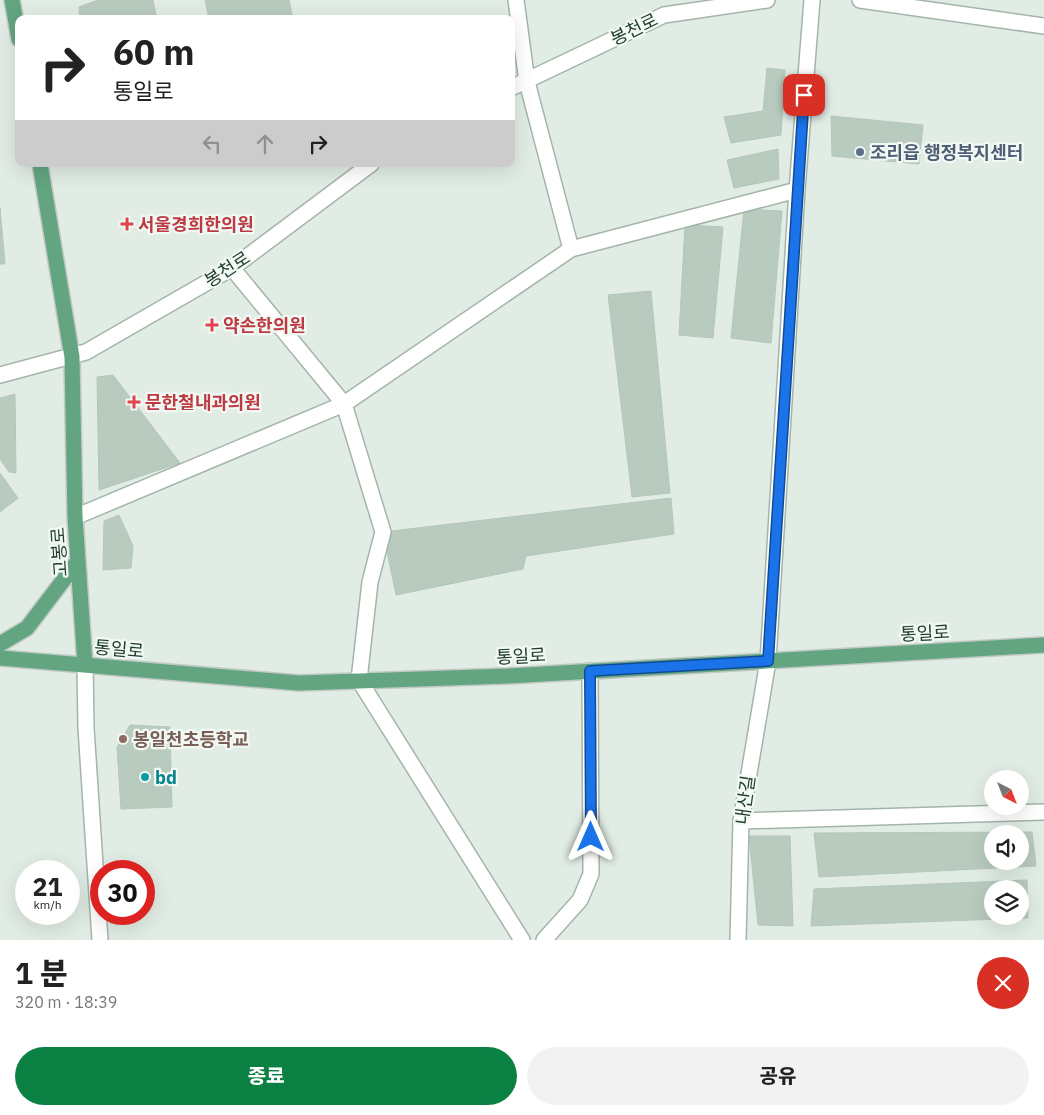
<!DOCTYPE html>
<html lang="ko">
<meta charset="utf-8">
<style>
:root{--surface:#fff;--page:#f2f2f2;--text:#222;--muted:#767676;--accent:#0b8043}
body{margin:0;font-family:"IBM Plex Sans","Noto Sans KR",sans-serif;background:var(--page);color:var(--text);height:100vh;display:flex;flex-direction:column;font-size:19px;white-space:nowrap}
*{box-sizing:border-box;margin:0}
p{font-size:16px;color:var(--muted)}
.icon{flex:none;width:28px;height:28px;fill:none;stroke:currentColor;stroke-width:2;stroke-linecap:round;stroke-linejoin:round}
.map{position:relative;height:940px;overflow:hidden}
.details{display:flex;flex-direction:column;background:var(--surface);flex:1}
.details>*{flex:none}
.hud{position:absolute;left:15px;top:15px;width:500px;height:152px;border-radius:10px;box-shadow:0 5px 20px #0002;background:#fff;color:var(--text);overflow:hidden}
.needle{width:32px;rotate:138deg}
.buttons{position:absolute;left:984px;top:770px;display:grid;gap:10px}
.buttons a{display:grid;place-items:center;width:45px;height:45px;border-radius:50%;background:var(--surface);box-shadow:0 5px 20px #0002;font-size:25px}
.speed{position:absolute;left:15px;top:860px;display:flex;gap:10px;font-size:25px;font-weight:700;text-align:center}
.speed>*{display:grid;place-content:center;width:65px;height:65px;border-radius:50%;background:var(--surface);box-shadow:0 5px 20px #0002;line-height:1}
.speed small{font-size:12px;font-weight:400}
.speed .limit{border:8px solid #d22;background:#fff;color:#111}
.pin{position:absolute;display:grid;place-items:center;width:42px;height:42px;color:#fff;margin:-21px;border-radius:10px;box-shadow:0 2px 8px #0006}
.me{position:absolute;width:55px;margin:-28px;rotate:0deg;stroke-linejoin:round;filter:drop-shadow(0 0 4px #0008)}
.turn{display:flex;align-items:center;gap:18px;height:105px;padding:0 15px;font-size:22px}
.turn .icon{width:65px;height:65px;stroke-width:2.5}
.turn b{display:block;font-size:35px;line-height:42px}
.lanes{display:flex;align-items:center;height:48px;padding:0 15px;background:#0003;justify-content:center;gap:25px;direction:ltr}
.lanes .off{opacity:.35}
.round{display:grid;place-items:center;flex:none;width:52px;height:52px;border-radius:26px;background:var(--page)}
.head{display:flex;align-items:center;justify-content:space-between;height:85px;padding:0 15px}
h1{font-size:30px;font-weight:800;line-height:38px}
.primary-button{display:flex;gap:10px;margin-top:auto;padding:10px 15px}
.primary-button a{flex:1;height:58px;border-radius:30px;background:var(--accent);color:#fff;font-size:20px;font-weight:800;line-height:58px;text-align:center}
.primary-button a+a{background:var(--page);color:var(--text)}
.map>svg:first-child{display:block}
.building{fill:#b9cbbf;stroke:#b3c7b9;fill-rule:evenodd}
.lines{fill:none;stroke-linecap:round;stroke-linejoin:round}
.minor-casing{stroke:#a3b5aa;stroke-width:18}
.major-casing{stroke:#c1c9c4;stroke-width:18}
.minor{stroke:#fff;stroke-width:15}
.major{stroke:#63a581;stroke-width:15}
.route-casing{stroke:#114b97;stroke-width:12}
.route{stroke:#1a73e8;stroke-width:9}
.service-dot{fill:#5c6f8a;stroke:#f2f9f4;stroke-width:2}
.health-dot{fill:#e0444e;stroke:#f2f9f4;stroke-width:2}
.education-dot{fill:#8d6e63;stroke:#f2f9f4;stroke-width:2}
.culture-dot{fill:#0f9aa8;stroke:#f2f9f4;stroke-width:2}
.labels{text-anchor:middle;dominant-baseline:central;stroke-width:4.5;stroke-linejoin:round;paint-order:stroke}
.street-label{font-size:18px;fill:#203f2e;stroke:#f2f9f4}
.service-label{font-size:18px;font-weight:bold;fill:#4e5e75;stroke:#f2f9f4;text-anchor:start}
.health-label{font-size:18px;font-weight:bold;fill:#be3a42;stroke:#f2f9f4;text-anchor:start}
.education-label{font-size:18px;font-weight:bold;fill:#785e54;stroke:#f2f9f4;text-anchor:start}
.culture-label{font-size:18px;font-weight:bold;fill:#0d838f;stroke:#f2f9f4;text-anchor:start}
</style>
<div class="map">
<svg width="1044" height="940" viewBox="0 0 1044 940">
<rect width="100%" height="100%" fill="#e1ede4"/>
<!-- building -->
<path class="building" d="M98 0H153L156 15 145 19H80L79 7Z
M205 0H289L293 19H209Z
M767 68 785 70 781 135 731 143 724 117 763 111Z
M831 116 923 125 919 164 832 156Z
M778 149 779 179 734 188 727 160Z
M0 208 5 264H0Z
M744 209 782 211 771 343 731 338Z
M685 225 723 227 713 338 679 335Z
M651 291 670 493 632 497 608 295Z
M113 375 180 463 99 490 97 377Z
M15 394 16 473 9 472 0 459V398Z
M0 473 18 498 0 512Z
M671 498 674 534 526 556 523 569 396 595 383 532Z
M119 515 133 546 131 568 103 570 104 521Z
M130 725 170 727 172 807 121 809 117 747Z
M1032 832 1036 866 819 877 814 833ZM992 834H1020V861H992Z
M749 836H790L793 926 758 925Z
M1027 880 1028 918 811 926 814 889ZM992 889H1020V916H992Z"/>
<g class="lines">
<!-- minor casing -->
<g class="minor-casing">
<path id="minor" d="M516 0 527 82 571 249
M860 0 1044 26
M511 88 664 15 767 0
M232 268 344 404 383 532 370 582 359 680 522 940
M0 375 86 352 232 268 371 164
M75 517 344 404 571 249 797 190
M85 665 86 728 100 940
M741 821 1044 812
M544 940 580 900 591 874 590 671
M738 940 741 821 768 661 797 190 812 0"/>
</g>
<!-- major casing -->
<g class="major-casing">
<path id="major" d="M12 0 19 39
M40 164 72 357 75 517 85 665
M0 644 27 628 78 561
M0 658 299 683 508 676 1044 645"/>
</g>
<!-- minor -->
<use href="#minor" class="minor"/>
<!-- major -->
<use href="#major" class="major"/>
</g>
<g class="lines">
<!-- route casing -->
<g class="route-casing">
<path id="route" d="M591 837 590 671 768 661 804 95"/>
</g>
<!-- route -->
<use href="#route" class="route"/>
</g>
<!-- markers -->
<circle class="service-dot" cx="860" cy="152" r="5"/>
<g class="health-dot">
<path d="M124.5 216.5h5v5h5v5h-5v5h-5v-5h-5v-5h5z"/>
<path d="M209.5 317.5h5v5h5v5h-5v5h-5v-5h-5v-5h5z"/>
<path d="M131.5 394.5h5v5h5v5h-5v5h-5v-5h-5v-5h5z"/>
</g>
<circle class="education-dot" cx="123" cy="739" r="5"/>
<circle class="culture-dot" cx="145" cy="777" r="5"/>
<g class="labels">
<!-- street labels -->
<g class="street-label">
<text transform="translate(634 29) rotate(-26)">봉천로</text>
<text transform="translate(227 269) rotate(-33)">봉천로</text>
<text transform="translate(59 552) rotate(-94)">고봉로</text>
<text transform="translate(925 633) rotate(-3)">통일로</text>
<text transform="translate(119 649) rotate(5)">통일로</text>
<text transform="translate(521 656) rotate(-3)">통일로</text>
<text transform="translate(745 800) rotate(-82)">내산길</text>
</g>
<!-- service labels -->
<g class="service-label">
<text x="870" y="152">조리읍 행정복지센터</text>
</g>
<!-- health labels -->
<g class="health-label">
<text x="138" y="224">서울경희한의원</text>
<text x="223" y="325">약손한의원</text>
<text x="145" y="402">문한철내과의원</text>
</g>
<!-- education labels -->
<g class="education-label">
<text x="133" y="739">봉일천초등학교</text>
</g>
<!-- culture labels -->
<g class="culture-label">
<text x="155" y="777">bd</text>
</g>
</g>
</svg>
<div class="buttons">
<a><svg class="needle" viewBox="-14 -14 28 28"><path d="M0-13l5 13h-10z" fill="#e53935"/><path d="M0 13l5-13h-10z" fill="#767676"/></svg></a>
<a><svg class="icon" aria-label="sound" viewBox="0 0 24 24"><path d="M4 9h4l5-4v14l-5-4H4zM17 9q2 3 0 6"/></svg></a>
<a><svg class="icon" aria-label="layers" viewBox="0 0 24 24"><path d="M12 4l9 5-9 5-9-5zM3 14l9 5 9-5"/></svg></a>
</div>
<div class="speed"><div>21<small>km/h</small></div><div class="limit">30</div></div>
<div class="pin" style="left:804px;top:95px;background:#d93025"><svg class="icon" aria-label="arrive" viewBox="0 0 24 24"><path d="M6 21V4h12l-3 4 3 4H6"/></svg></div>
<svg class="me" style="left:591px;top:837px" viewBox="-20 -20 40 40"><path d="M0-17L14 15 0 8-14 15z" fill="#1a73e8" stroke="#fff" stroke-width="4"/></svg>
<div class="hud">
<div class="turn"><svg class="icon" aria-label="right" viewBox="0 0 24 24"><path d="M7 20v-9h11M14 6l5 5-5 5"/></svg><div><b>60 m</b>통일로</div></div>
<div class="lanes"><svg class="icon off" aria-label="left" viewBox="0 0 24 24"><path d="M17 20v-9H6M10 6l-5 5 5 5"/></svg><svg class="icon off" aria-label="ahead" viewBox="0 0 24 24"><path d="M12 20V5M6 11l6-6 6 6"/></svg><svg class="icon" aria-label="right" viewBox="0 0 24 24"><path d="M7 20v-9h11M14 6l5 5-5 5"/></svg></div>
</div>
</div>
<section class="details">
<div class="head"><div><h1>1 분</h1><p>320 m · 18:39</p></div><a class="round" style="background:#d93025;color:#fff"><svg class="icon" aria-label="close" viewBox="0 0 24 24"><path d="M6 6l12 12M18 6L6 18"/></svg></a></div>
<div class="primary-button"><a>종료</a><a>공유</a></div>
</section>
